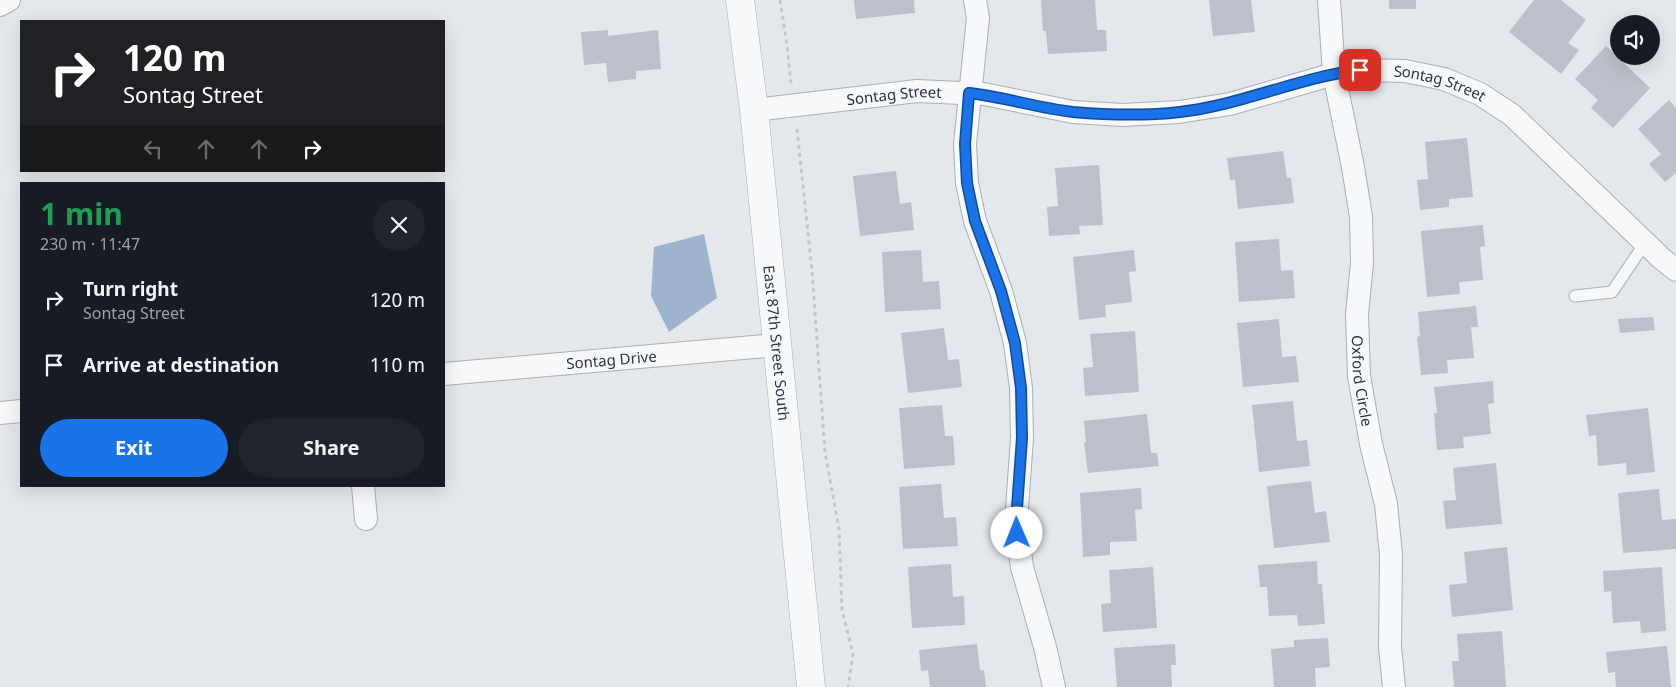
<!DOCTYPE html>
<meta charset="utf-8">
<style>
:root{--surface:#171b24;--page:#20242c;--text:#f1f3f6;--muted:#9ea1a6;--accent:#1a73e8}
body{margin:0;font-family:"Noto Sans",sans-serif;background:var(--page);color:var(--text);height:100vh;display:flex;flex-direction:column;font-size:19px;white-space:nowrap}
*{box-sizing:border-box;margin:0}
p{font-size:16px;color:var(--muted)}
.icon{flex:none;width:28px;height:28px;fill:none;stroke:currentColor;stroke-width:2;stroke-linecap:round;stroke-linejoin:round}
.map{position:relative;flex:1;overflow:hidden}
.side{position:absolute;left:20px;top:182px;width:425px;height:305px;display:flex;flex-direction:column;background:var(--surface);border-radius:0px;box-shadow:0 5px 20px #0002}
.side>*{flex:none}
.hud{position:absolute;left:20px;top:20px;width:425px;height:152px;border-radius:0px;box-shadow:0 5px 20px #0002;background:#202124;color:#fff;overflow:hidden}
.buttons{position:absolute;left:1610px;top:15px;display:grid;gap:10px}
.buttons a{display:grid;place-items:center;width:50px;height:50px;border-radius:50%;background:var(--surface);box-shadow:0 5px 20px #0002;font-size:25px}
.pin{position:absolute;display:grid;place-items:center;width:42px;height:42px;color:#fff;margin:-21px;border-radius:10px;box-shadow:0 2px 8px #0006}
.me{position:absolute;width:55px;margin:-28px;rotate:359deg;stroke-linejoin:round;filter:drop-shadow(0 0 4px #0008)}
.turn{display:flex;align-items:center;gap:18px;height:105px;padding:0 20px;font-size:22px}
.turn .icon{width:65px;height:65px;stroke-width:2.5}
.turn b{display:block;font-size:35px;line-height:42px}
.lanes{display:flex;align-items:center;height:48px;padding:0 20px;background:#0003;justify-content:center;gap:25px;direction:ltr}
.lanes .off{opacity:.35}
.round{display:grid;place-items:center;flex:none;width:52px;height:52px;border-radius:26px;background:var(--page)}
.head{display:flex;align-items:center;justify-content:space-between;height:85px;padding:0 20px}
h1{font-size:30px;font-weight:700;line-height:38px;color:#1e9e55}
.cta{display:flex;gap:10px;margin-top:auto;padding:10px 20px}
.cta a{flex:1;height:58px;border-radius:30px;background:var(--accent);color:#fff;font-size:20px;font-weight:700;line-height:58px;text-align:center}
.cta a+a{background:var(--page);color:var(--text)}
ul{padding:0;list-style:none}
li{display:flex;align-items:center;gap:15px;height:65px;padding:0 20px}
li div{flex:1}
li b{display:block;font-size:19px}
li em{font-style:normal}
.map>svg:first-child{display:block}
.water{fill:#9fb4cc}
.building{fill:#bbc0ca}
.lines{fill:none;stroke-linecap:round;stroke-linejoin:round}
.service-casing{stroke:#a9aeb7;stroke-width:13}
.minor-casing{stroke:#a9aeb7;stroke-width:24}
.tertiary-casing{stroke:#a9aeb7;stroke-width:29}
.path{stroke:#c2c5cb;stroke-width:3;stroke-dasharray:4 4;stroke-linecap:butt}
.service{stroke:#f7f8fa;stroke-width:11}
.minor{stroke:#f7f8fa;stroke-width:22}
.tertiary{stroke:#f7f8fa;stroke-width:28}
.route-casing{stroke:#114b97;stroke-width:12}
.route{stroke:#1a73e8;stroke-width:9}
.labels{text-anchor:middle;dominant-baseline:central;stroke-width:4;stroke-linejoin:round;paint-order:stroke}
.street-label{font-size:15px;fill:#2b3445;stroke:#f4f6f9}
</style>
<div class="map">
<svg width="1676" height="687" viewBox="0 0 1676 687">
<rect width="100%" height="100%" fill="#e4e7ec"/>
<!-- water -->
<path class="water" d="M704 234 717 298 669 332 651 296 654 247Z"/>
<!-- building -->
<path class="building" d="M854 0H914L915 13 856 19Z
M1041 0H1095L1097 30H1106L1107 51 1048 54 1046 31H1043Z
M1209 0H1251L1255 32 1213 36Z
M1389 0H1416V9H1389Z
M1534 0H1561L1586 20 1568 43 1579 50 1561 74 1509 32Z
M608 30V36L658 30 661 69 636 71V79L608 82 606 63 584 65 581 32Z
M1606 46 1650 88 1613 128 1591 108 1598 100 1575 79Z
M1669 100 1676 108V173L1665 182 1649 164 1661 154 1638 129Z
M1467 138 1473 197 1449 199V207L1420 210 1417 180 1428 179 1425 142Z
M1283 151 1287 178H1291L1294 203 1238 209 1235 180H1230L1227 158Z
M1099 165 1103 225 1079 226 1080 234 1049 236 1047 207 1058 206 1055 168Z
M896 171 900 204 911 202 914 230 860 236 853 176Z
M1483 225 1485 246 1480 247 1483 280 1459 282 1460 294 1427 297 1421 231Z
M1279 239 1281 271 1293 270 1295 298 1239 302 1235 242Z
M921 250 923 282 939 281 941 309 885 312 882 252Z
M1134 250 1136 271 1129 272 1132 302 1105 305 1106 317 1079 320 1073 257Z
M1476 306 1478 327H1471L1474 358 1447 360 1448 373 1421 375 1417 337 1420 336 1418 312Z
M1653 317 1655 330 1620 333 1618 319Z
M1279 319 1282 357 1296 356 1299 382 1243 387 1237 323Z
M944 328 948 360 959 359 962 387 908 393 901 333Z
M1135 331 1139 392 1085 396 1083 368 1093 367 1090 334Z
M1493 381 1494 403 1488 404 1491 434 1463 437 1464 448 1437 450 1434 413H1437L1434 387Z
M1293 401 1297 441 1307 440 1310 466 1259 472 1252 405Z
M942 405 945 436H953L955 465 904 469 899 408Z
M1648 408 1655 472 1627 475 1626 463 1598 466 1596 435 1589 436 1586 415Z
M1147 414 1151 453H1157L1159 466 1088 473 1084 442H1086L1084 421Z
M1496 463 1502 524 1446 529 1443 501 1456 500 1453 468Z
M1311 481 1315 513 1326 511 1330 542 1274 548 1267 486Z
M941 484 944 518 956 517 958 546 903 549 899 487Z
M1141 488 1142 509 1135 510 1137 541 1110 542V555L1083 557 1080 493Z
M1659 489 1662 520 1676 519V549L1623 553 1618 493Z
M1507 547 1513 610 1452 617 1449 585 1467 583 1464 552Z
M1317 561 1318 584H1322L1325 624 1298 626 1297 615 1269 616 1267 587H1260L1258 565Z
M951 564 953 597 964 596 965 625 912 628 908 567Z
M1153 567 1157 628 1103 632 1101 604 1111 603 1109 570Z
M1662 567 1666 631 1641 633 1640 621 1613 623 1611 591 1604 592 1603 571Z
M1502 631 1506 687H1454L1452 661H1459L1457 634Z
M1328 638 1330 667 1315 668 1316 687H1274L1271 649 1294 647V640Z
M977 644 980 670H984L986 687H930L928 670 921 671 919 650Z
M1175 644 1176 665H1171L1172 687H1117L1114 648Z
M1667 646 1671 687H1616L1615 672 1608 673 1606 652Z"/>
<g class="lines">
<!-- service casing -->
<g class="service-casing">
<path id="service" d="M1575 296 1612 292 1645 243"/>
</g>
<!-- minor casing -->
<g class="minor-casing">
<g id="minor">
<path d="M975 0 978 18 965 144 967 183 975 221 1001 291 1015 343 1021 388 1022 438 1016 522 1022 567 1045 647 1054 687"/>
<path id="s1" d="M1329 0 1334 74 1353 167 1361 217 1362 263 1357 314 1359 376 1371 444 1386 504 1391 555 1390 647 1394 687"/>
<path d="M0 5 9 0"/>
<path id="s2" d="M754 110 917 91 984 94 1073 112 1123 115 1179 112 1230 104 1334 74 1360 70 1405 71 1444 79 1480 94 1512 115 1661 258 1676 270"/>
<path id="s3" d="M444 374 777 345"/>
<path d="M0 413 21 411"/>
<path d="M363 486 366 519"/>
</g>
</g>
<!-- tertiary casing -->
<g class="tertiary-casing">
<g id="tertiary">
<path id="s4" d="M740 0 754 110 811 687"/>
</g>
</g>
<!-- path -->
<path class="path" d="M780 0 787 45 791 83
M797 129 812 271 825 452 839 529 842 610 853 654 848 687"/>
<!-- service -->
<use href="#service" class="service"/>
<!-- minor -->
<use href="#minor" class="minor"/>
<!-- tertiary -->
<use href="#tertiary" class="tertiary"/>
</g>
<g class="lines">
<!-- route casing -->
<g class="route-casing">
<path id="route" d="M1017 533 1016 522 1022 438 1021 388 1015 343 1001 291 975 221 967 183 965 144 969 93C1004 97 1038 108 1073 112 1108 115 1145 116 1180 112 1242 105 1299 77 1360 70"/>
</g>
<!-- route -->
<use href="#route" class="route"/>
</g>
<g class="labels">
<!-- street labels -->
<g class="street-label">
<text stroke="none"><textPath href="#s2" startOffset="696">Sontag Street</textPath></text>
<text stroke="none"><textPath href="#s2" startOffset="141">Sontag Street</textPath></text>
<text stroke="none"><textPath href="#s4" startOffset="345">East 87th Street South</textPath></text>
<text stroke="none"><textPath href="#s3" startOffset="168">Sontag Drive</textPath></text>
<text stroke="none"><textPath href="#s1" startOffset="384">Oxford Circle</textPath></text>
</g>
</g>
</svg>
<div class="buttons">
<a><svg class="icon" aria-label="sound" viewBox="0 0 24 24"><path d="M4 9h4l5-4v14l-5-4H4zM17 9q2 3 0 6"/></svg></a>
</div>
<div class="pin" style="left:1360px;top:70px;background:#d93025"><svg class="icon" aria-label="arrive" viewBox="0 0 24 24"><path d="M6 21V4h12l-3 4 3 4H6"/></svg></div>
<svg class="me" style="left:1017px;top:533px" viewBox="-20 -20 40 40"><circle r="19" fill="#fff"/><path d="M0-13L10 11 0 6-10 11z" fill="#1a73e8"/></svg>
<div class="hud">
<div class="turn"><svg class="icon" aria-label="right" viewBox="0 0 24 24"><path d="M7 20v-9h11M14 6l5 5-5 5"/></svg><div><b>120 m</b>Sontag Street</div></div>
<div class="lanes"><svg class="icon off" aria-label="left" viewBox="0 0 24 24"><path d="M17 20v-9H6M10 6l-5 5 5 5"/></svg><svg class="icon off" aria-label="ahead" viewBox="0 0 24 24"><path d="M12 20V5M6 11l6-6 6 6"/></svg><svg class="icon off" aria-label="ahead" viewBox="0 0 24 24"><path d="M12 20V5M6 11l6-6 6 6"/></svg><svg class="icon" aria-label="right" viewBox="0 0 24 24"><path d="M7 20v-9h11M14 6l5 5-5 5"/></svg></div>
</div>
<section class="side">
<div class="head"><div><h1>1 min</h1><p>230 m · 11:47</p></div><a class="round"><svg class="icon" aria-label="close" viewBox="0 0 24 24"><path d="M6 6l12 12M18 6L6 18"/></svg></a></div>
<ul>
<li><svg class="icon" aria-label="right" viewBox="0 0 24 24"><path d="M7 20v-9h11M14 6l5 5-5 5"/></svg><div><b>Turn right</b><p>Sontag Street</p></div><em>120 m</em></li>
<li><svg class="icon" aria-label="arrive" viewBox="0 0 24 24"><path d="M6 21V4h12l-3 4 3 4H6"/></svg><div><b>Arrive at destination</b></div><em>110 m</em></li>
</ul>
<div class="cta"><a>Exit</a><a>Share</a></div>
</section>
</div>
